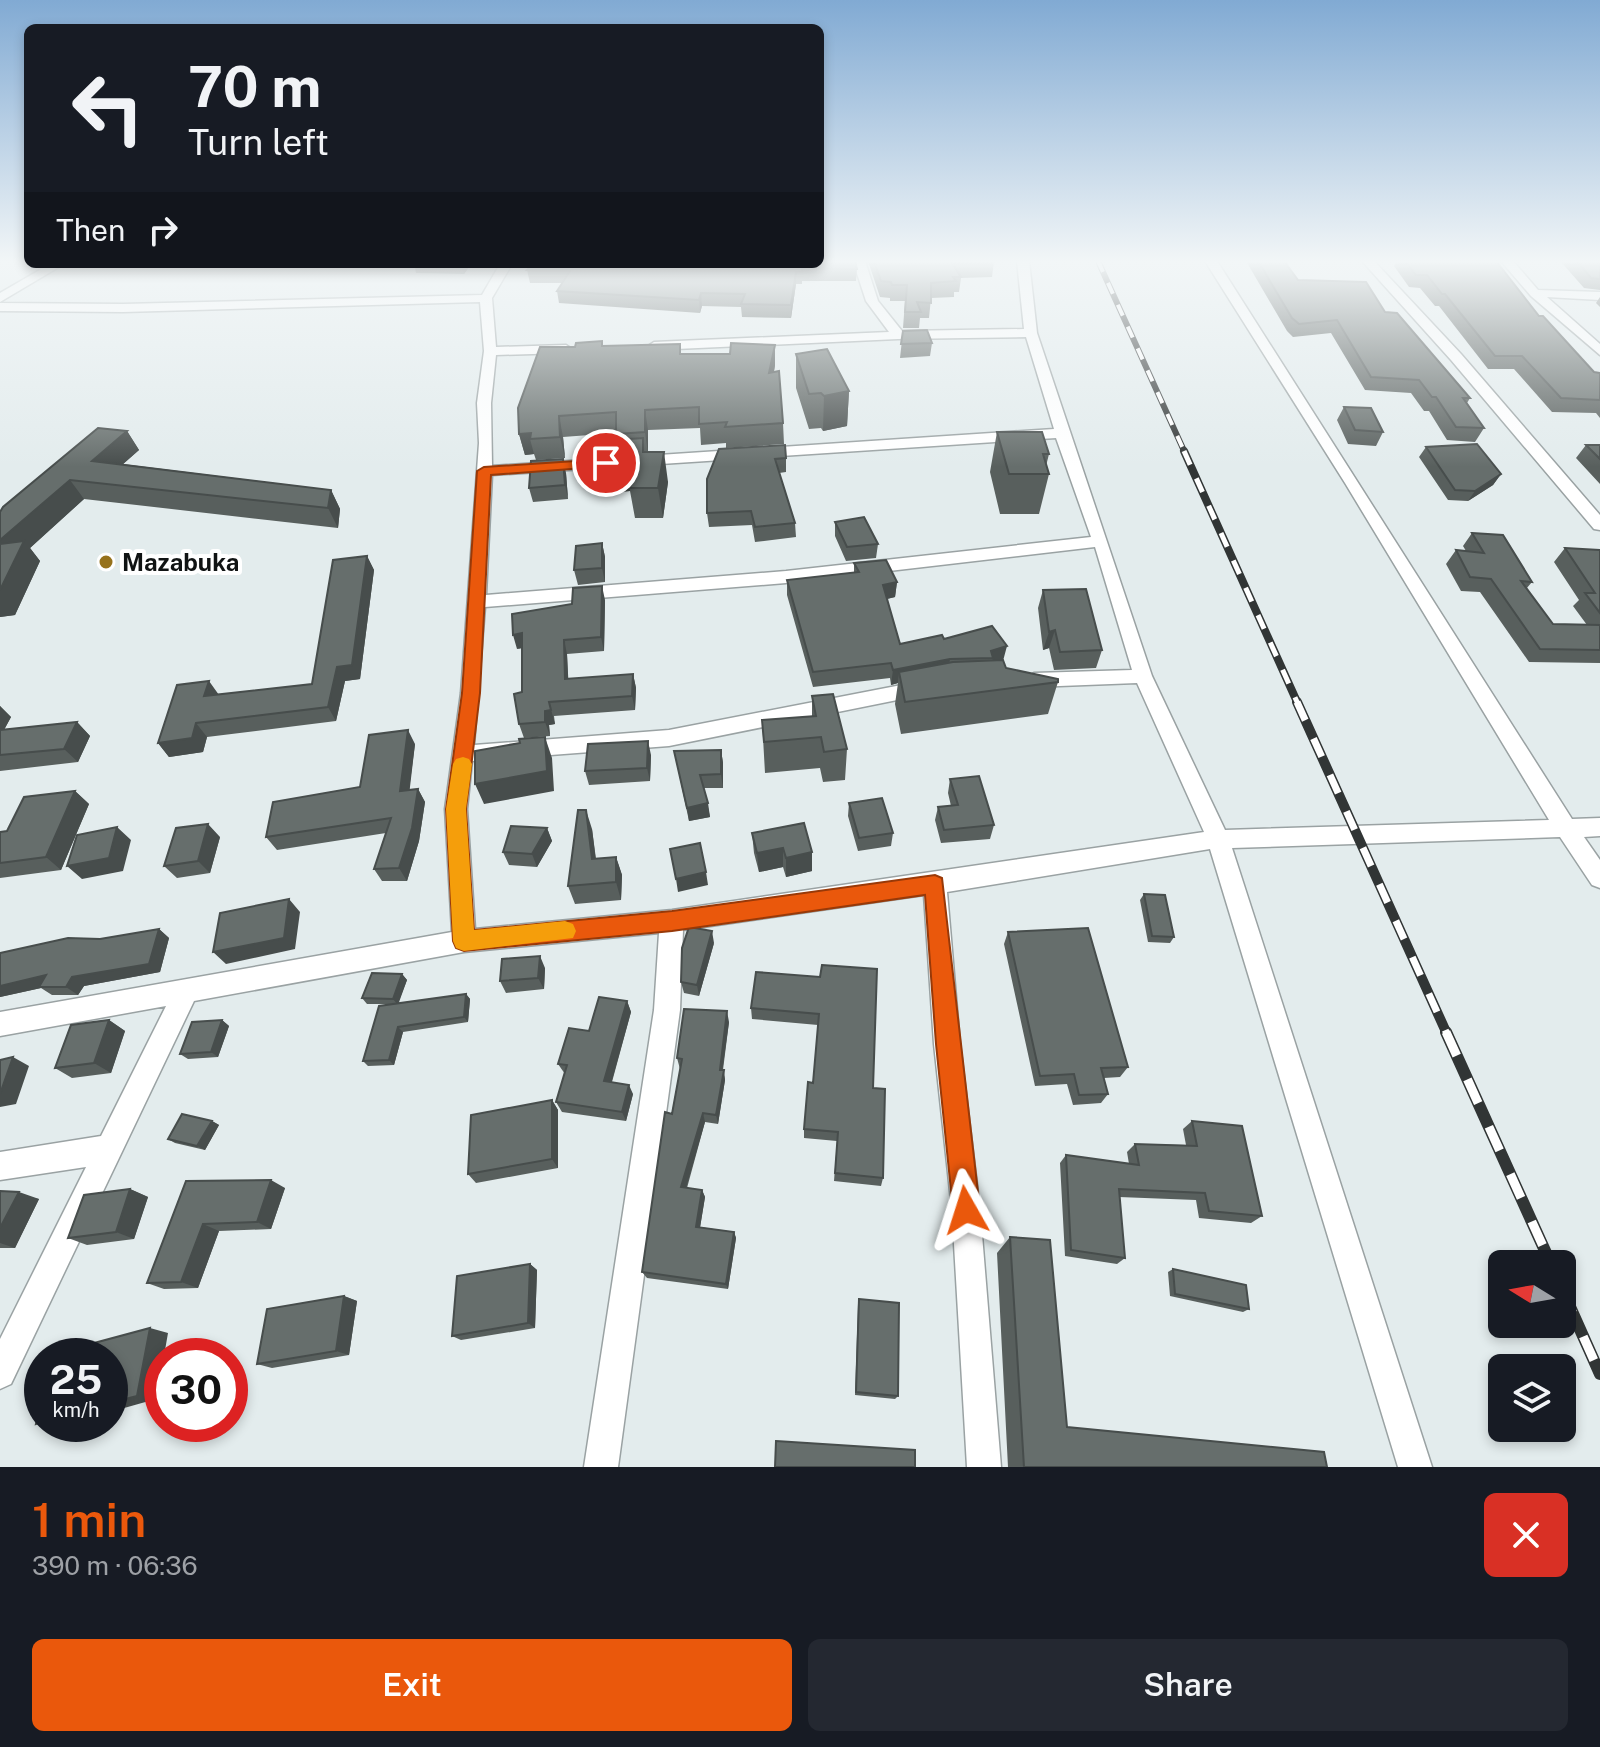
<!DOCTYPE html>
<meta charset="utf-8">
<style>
:root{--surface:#171b24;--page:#242831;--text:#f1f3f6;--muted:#9ea1a6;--accent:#ea580c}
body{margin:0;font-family:"Public Sans",sans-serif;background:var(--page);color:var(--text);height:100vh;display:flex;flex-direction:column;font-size:30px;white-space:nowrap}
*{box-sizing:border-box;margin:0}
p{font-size:26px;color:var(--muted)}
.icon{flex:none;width:44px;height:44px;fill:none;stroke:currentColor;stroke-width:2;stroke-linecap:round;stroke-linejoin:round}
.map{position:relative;height:1467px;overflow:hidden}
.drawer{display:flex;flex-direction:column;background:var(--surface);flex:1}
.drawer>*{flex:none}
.guide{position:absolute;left:24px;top:24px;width:800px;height:244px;border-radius:12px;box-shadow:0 4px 12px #0003;background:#171b24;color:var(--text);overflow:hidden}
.needle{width:52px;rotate:281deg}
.controls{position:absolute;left:1488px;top:1250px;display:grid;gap:16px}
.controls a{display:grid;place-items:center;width:88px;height:88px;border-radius:12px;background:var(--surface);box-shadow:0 4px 12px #0003;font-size:40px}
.speed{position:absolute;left:24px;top:1338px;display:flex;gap:16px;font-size:40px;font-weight:700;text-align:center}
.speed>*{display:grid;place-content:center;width:104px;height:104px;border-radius:50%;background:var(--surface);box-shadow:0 4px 12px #0003;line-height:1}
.speed small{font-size:20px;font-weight:400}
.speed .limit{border:12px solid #d22;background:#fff;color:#111}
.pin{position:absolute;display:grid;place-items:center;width:68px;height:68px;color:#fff;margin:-34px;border:4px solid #fff;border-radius:50%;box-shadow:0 2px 8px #0007}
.me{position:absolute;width:88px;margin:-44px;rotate:354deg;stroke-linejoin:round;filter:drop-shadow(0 0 6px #0008)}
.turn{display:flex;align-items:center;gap:28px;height:168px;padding:0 32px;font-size:36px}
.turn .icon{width:104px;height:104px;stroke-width:2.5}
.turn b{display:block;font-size:56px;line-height:68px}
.then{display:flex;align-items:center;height:76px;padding:0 32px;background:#0003;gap:16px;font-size:30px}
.round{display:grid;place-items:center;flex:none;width:84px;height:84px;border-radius:12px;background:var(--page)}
.overview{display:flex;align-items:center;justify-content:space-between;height:136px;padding:0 32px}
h1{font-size:48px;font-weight:600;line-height:60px;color:var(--accent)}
.button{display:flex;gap:16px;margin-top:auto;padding:16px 32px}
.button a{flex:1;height:92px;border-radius:12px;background:var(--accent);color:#fff;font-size:32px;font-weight:600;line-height:92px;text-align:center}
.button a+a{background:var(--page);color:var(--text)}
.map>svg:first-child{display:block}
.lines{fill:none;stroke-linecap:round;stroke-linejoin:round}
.minor-casing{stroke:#9aa2a3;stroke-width:3}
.minor{fill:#fff;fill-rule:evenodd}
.rail-far3-casing{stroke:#313535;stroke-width:6}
.rail-far2-casing{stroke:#313535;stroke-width:8}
.rail-far1-casing{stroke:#313535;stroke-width:10}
.rail-casing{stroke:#313535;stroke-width:12}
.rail-far3{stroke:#fff;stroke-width:4;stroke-dasharray:12;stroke-linecap:butt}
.rail-far2{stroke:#fff;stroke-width:5;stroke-dasharray:15;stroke-linecap:butt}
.rail-far1{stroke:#fff;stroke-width:7;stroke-dasharray:20;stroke-linecap:butt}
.rail{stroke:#fff;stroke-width:9;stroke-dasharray:26;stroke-linecap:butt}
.wall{fill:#585f5d}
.shaded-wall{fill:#474d4c}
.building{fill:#666e6c;stroke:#474d4c;stroke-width:2}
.route{fill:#ea580c;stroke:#983908;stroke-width:2}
.slow{fill:#f59e0b}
.poi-dot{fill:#96721c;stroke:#fff;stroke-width:3}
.labels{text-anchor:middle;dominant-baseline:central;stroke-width:8;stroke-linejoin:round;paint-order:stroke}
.poi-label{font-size:24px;font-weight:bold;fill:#101313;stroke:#fff;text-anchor:start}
</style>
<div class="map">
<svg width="1600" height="1467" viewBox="0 0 1600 1467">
<rect width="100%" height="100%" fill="#e3eced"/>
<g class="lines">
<!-- minor casing -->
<g class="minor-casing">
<path id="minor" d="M853 261H865L878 301 902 331 1024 329 1017 261H1029L1037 333 1152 676 1225 830 1549 820 1345 483 1205 261H1217L1572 819 1600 818V836L1584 837 1600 860V888L1592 885 1560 837 1232 848 1432 1467H1398L1210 849 947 892 960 1044 980 1210 1001 1467H967L952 1210 934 1044 924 895 683 930 680 1010 618 1467H584L654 1010 659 933 464 952 194 1001 11 1384 0 1389V1339L86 1167 0 1180V1152L101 1136 166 1006 0 1036V1012L452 932 445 809 461 693 479 443 477 403 484 351 480 302 123 312 0 311V303L123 304 482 295 500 264H512L492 298 496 347 566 345 572 349 566 353 496 355 491 403 492 466 1054 429 1026 337 898 339 654 350 648 346 654 342 889 332 866 301ZM1056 438 1091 537 786 571 486 595 492 475ZM1095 547 1132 670 1034 673 1024 680 1034 687 1137 683 1204 832 672 910 475 929 467 809 472 761 669 746 922 695 932 688 922 681 669 730 474 745 485 607 786 583Z
M1362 261H1374L1461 354 1600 515V530L1594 529 1451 360Z
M1501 261H1513L1538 290 1600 292V300L1547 297 1600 344V355L1531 296Z
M50 264H64L0 302V293Z"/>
</g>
<!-- minor -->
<use href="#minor" class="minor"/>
<!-- rail-far3 casing -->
<g class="rail-far3-casing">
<path id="rail-far3" d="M1098 261 1185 453"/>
</g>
<!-- rail-far2 casing -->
<g class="rail-far2-casing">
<path id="rail-far2" d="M1184 451 1298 704"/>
</g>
<!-- rail-far1 casing -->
<g class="rail-far1-casing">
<path id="rail-far1" d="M1297 702 1447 1034"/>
</g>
<!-- rail casing -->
<g class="rail-casing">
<path id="rail" d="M1446 1032 1551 1264
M1562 1289 1600 1374"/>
</g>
<!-- rail-far3 -->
<use href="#rail-far3" class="rail-far3"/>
<!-- rail-far2 -->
<use href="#rail-far2" class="rail-far2"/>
<!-- rail-far1 -->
<use href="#rail-far1" class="rail-far1"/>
<!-- rail -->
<use href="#rail" class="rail"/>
</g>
<!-- wall -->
<path class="wall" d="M868 261H994L992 277 961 278 959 292H954V297L931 298 929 318H920L919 328H903L905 301H890V298L880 297Z
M1246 261H1284L1298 280 1385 312 1470 398 1467 403 1484 428 1475 442 1447 440 1429 411H1424L1411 393 1365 390 1331 333 1293 337 1287 331Z
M1397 261H1496L1539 316 1594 372 1600 373V418L1596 413 1552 412 1514 369H1488L1439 306H1435L1420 288 1409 287 1394 266Z
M1563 261H1600V290L1584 288 1562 263Z
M366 264H471L464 274 416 273 415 268Z
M533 264 857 269 856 281H802V284H796L791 318 742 317 741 307 702 306 700 313 559 303 557 291 562 283H530L527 270Z
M1600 297V307L1596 303Z
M903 331 932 343 930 356 900 358Z
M602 341 603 346 680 344 681 354H730L775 345V365L774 372 783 423 784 444 726 448V443L701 445 700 428 648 430V452L668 482 663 518H635L630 491 618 492 616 433 563 437 565 458 536 460 534 454 525 455 519 434Z
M796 354 849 391 847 426 823 431 821 428 809 429 796 388Z
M1344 407 1383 432 1376 446 1348 444 1337 420Z
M127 431 139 450 123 464 331 490 340 509 338 528 84 499 30 548 40 561 15 615 0 617V512Z
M997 432 1049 454 1046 466 1049 474 1039 514H1000L990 472Z
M1586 445H1600V484L1576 458Z
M1426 447 1501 474 1493 485 1468 501 1448 500 1419 457Z
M719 449 786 458V472L779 473 795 523 796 537 755 542 752 525 709 527 707 513Z
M566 473 568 499 533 502 529 488Z
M835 522 878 544 876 558 846 561 835 536Z
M1472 533 1532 582 1526 589 1553 624 1587 625 1573 606 1579 600 1554 562 1565 548 1600 550V663L1529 662 1480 592 1461 591 1446 564 1456 550 1466 551 1463 546Z
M602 543 605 557V582L578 585 574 570Z
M367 556 374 570 360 679 345 681 336 721 207 737 203 752 169 757 158 743 219 695 312 684Z
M854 563 897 582 895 597 887 599 900 644 944 639 1003 661 1006 668 1058 682 1048 714 901 734 895 704 898 683 891 685 890 678 813 687 787 595V580L854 573Z
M1043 590 1102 650 1096 668 1054 670 1049 648 1043 650 1038 608Z
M605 600 604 651 567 654 568 679 633 674 636 688 635 710 554 716 555 724 549 725 550 736 524 738 519 724 522 692V648L517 649Z
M812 696 847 749 845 780 823 782 820 768 765 773 762 720 812 716Z
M0 706 11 717 4 730 77 722 90 736 78 762 0 771Z
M415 744 409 790 418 789 425 802 419 841 407 881H382L374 869 386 833 277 850 266 837 360 787Z
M721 750 723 763V788H704L710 817 689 821 677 765Z
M651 755 650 781 589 785 585 771Z
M950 779 994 825 990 839 941 843 935 820 938 807 951 806 948 793Z
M75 791 89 804 61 870 0 878V832L7 831Z
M849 803 893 833 891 846 858 851 848 816Z
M804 823 812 871 786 877 783 867 759 872 754 853 752 833Z
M547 828 552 841 537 867 509 865 503 852Z
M592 829 596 859 616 857 622 875 621 900 575 904 568 886Z
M220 837 210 873 177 878 164 866Z
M1144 894 1174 937 1170 943 1148 942 1140 900Z
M159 929 169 938 160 972 84 986 78 995H52L41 988 0 997V953L100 939Z
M1008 932 1128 1067 1120 1077 1104 1078 1108 1094 1101 1103 1073 1105 1067 1084 1035 1086 1004 944Z
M714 943 699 996 684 993 681 982Z
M545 968 544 989 506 993 500 981Z
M402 974 407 980 398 1003 466 994 470 999 468 1022 403 1032 394 1065 368 1066 363 1061 387 1004H367L362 998Z
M820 977 873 1088 883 1178 881 1186 834 1181 837 1141 804 1138V1129L813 1083 818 1025 752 1019 751 1008Z
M627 1001 631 1012 612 1082 633 1094 626 1121 562 1112 556 1102 565 1074 558 1064 589 1031Z
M109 1020 125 1031 111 1073 72 1078 55 1068Z
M222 1020 229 1026 218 1057 188 1059 180 1054Z
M729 1022 723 1070 725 1080 718 1124 705 1122 687 1188 702 1190 705 1197 700 1227 734 1232 736 1238 728 1289 647 1278 642 1272 680 1069 677 1058Z
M552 1100 558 1110V1168L476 1183 468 1174Z
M212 1121 219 1125 205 1150 175 1143 168 1139Z
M1192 1121 1262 1216 1251 1223 1199 1218 1196 1200 1119 1197 1125 1258 1117 1264 1065 1256 1060 1163 1066 1155 1129 1164 1127 1152 1135 1144 1186 1145 1183 1129Z
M186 1181 285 1188 271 1229 219 1231 198 1288 164 1289 147 1283Z
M130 1189 148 1197 134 1239 87 1245 68 1238Z
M0 1191 39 1199 15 1248H0Z
M1010 1237 1067 1427 1327 1467H1008L997 1253Z
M530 1264 537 1270 535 1328 461 1340 452 1336Z
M1173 1269 1249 1309 1243 1312 1170 1296 1168 1272Z
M344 1296 357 1301 349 1355 272 1368 257 1364Z
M859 1299 898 1396 895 1399 855 1395 858 1304Z"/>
<!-- shaded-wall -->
<path class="shaded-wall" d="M461 264H471L464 274Z
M796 272V284L791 318V305Z
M701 293 702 306 700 313 699 300Z
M775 345V365L770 393 769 373Z
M849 391 847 426 823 431 824 396Z
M645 410 648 430V453L645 432Z
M559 416 563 437 565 458 560 437Z
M127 431 139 450 105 480 92 461Z
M531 433 530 439 534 454 525 455 519 434Z
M664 452 668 482 663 518 658 488Z
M563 459 566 473 568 499 565 485Z
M635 460 630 488V491L618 492 612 462Z
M1501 474 1493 485 1468 501 1475 491Z
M70 480 84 499 30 548 40 561 15 615 0 617V540Z
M331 490 340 509 338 528 328 508Z
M602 543 605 557V582L602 568Z
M367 556 374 570 360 679 345 681 336 721 328 707 337 667Z
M897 582 895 597 882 600 883 585Z
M602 586 605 600 604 651 601 637Z
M1055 630 1049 648 1043 650 1049 632Z
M522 633 527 647 517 649 513 635Z
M564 640 567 654 569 693 565 679Z
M1007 646 1003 661 991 665 993 658 991 651Z
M950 659 947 674 899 672 898 683 891 685 893 670Z
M633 674 636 688 635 710 632 696Z
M209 681 219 695 204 696Z
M549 702 555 724 549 725 550 736 545 722V711Z
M0 706 11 717 0 737Z
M77 722 90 736 78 762 64 749Z
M196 723 207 737 203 752 169 757 158 743Z
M408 730 415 744 408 804 400 791Z
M545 737 552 758 554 791 484 804 475 784Z
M648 741 651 755 650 781 647 768Z
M721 750 723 763V788L721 774Z
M418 789 425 802 419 841 407 881 399 868Z
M75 791 89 804 61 870 46 857Z
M708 803 710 817 689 821 687 808Z
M586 810 592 829 598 878 592 859Z
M208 824 220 837 210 873 198 861Z
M117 827 131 840 123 871 82 879 67 866Z
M547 828 552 841 537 867 532 854Z
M783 848V867L759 872 757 853Z
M812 852V871L786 877V858Z
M616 857 622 875 621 900 616 882Z
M706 872 708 885 678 892 676 879Z
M289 899 300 912 295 949 226 964 213 952Z
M159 929 169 938 160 972 84 986 78 995 66 987 72 977Z
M712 931 714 943 699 996 697 985Z
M540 956 545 968 544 989 538 978Z
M402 974 407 980 398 1005 393 999Z
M46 975 39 987 41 988 0 997V986Z
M466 994 470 999 468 1022 464 1017Z
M627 1001 631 1012 609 1091 604 1081Z
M727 1011 729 1022 721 1080 720 1070Z
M109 1020 125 1031 111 1073 94 1063Z
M222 1020 229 1026 218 1057 211 1052Z
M398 1027 403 1032 394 1065 389 1060Z
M13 1057 29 1066 16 1104 0 1107V1094Z
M724 1070 725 1080 718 1124 716 1115Z
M629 1085 633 1094 626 1121 622 1112Z
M552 1100 558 1110V1168L552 1159Z
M703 1113 705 1122 684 1195 681 1187Z
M212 1121 219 1125 205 1150 197 1146Z
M271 1180 285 1188 271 1229 257 1222Z
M130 1189 148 1197 134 1239 116 1232Z
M702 1190 705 1197 699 1234 696 1227Z
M19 1192 39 1199 15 1248 0 1243V1228Z
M203 1224 219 1231 198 1288 181 1282Z
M734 1232 736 1238 728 1289 726 1284Z
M530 1264 537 1270 535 1328 528 1323Z
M344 1296 357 1301 349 1355 336 1351Z
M150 1328 168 1333 164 1356H162V1367L156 1399 110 1412V1403Z
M42 1422V1424H65L59 1426 36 1424Z"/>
<!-- building -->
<path class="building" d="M820 261H855L857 269 802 268V272H796L791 305 741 304 745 294 701 293 699 300 557 291 570 271 527 270 533 264H820Z
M874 261H994V262L952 263 961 277H953L956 281 931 283V303L917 302 921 312H905L907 285H892L891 282 881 281Z
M1258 261H1284L1298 280 1366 282 1385 312 1397 313 1470 398H1463L1484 428 1456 427 1436 397H1432L1419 380 1371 377 1337 320 1299 324 1292 318Z
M1405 261H1496L1539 316H1543L1594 372 1600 373V400L1561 398 1522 356H1495L1445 294H1442L1427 275H1416Z
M1577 261H1600V279L1591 278Z
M927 330 932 343 901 344 903 331Z
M602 341V346L680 344V354H730L731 343 775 345 769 373 779 371 783 423 725 427 727 422 699 424V407L645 410V432L616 434V412L559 416 560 437 530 439 531 433 519 434 518 408 540 347H575L576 343Z
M827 349 849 391 824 396 821 393 809 394 796 354Z
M1344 407 1371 408 1383 432 1355 430Z
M98 428 127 431 92 461 331 490 328 508 70 480 0 540V512L3 507Z
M997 432H1042L1049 454H1043L1049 474H1009Z
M643 438V452H664L658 488H630L635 460 612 462 613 440Z
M1477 444 1501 474 1475 491 1455 490 1426 447Z
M785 445 786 458 775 459 795 523 755 527 751 511 707 513V479L719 449Z
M1586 445H1600V459Z
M563 459 565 485 529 488 531 461Z
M864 517 878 544 847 547 835 522Z
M1472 533 1503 535 1532 582 1521 581 1553 624 1600 625V650L1540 649 1491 579 1470 577 1456 550 1484 553Z
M24 541 0 590V544Z
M602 543V568L574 570 576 546Z
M1565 548 1600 550V613L1585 593H1595Z
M367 556 352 665 337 667 328 707 196 723 192 738 158 743 177 685 209 681 204 696 312 684 333 560Z
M886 560 897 582 883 585 900 644 942 635 944 639 992 626 1007 646 991 651 993 658 950 659 893 670 891 663 813 672 787 580 859 572 854 563Z
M602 586 601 637 564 640 565 679 633 674 632 696 549 702 551 710 545 711V722L519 724 514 694 522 692V633L513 635 512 614 572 604 573 588Z
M1086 589 1102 650 1060 652 1055 630 1049 632 1043 590Z
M1003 660 1006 668 1058 679V682L905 702 899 672 953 662Z
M833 694 847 749 824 752 821 737 764 742 762 720 816 716 812 696Z
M77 722 64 749 0 755V730Z
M408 730 400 791 418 789 412 828 399 868 374 869 391 818 266 837 273 802 360 787 369 735Z
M545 737 547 771 475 784V751L520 743 519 739Z
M648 741 647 768 585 771 588 744Z
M721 750V774L700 775 708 803 687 808 674 751Z
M979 776 994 825 944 830 938 807 958 805 950 779Z
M75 791 46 857 0 863V832L7 831 24 797Z
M882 798 893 833 859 838 849 803Z
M578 810H586L592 859 616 857V882L568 886Z
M804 823 812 852 786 858 783 848 757 853 752 833Z
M208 824 198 861 164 866 176 828Z
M511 826 547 828 532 854 503 852Z
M117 827 109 858 67 866 77 835Z
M700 843 706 872 676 879 670 849Z
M1144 894 1165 895 1174 937 1152 936Z
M289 899 284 938 213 952 220 913Z
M689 927 712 931 697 985 681 982 682 948Z
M1088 928 1128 1067 1101 1068 1108 1094 1079 1095 1074 1074 1040 1076 1008 932Z
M159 929 149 964 72 977 66 987H39L46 975 0 986V953L68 938 100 939Z
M540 956 538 978 500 981 502 959Z
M822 965 877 969 873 1088 885 1089 883 1178 835 1173 838 1132 804 1129 808 1082 813 1083 819 1014 751 1008 756 972 820 977Z
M372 973 402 974 393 999 362 998Z
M466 994 464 1017 398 1027 389 1060 363 1061 379 1006Z
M599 997 627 1001 604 1081 629 1085 622 1112 556 1102 567 1065 558 1064 569 1028 589 1031Z
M684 1009 727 1011 720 1070H724L716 1115 703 1113 681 1187 702 1190 696 1227 734 1232 726 1284 642 1272 665 1112 672 1114 682 1059 677 1058Z
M109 1020 94 1063 55 1068 71 1025Z
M222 1020 211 1052 180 1054 192 1022Z
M13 1057 0 1094V1060Z
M552 1100V1159L468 1174 471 1115Z
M182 1114 212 1121 197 1146 168 1139Z
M1192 1121 1242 1126 1262 1216 1209 1211 1205 1193 1119 1189 1125 1258 1071 1250 1066 1155 1139 1165 1135 1144 1197 1146Z
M271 1180 257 1222 203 1224 181 1282 147 1283 186 1181Z
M130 1189 116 1232 68 1238 84 1195Z
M0 1191 19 1192 0 1228Z
M1010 1237 1050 1240 1067 1427 1324 1452 1327 1467H1024Z
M530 1264 528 1323 452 1336 457 1276Z
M1173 1269 1246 1285 1249 1309 1175 1294Z
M344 1296 336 1351 257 1364 267 1309Z
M859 1299 899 1303 898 1396 856 1392Z
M150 1328 137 1396 110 1403V1356H53V1354Z
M42 1400V1422L36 1424Z
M776 1441 915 1450V1467H775Z"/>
<!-- sky -->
<linearGradient id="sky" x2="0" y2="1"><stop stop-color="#81aad3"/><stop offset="0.56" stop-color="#f2f6f7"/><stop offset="1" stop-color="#f2f6f7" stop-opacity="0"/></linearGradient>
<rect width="1600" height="467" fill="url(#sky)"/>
<!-- route -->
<path class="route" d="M606 459 613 463 611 466 491 475 480 693 466 809 474 930 672 911 935 875 942 878 980 1210 976 1219 966 1223 957 1219 953 1210 936 1044 925 895 672 931 464 951 456 948 453 941 446 809 462 693 477 471 484 467Z"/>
<!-- slow -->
<path class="slow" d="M463 757 469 759 472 764 466 809 474 930 565 921 573 924 576 931 573 938 464 951 456 948 453 941 446 809 453 764 456 759Z"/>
<!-- markers -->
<circle class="poi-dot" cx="106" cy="562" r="8"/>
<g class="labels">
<!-- poi labels -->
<g class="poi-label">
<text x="122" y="562">Mazabuka</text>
</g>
</g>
</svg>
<div class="controls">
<a><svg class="needle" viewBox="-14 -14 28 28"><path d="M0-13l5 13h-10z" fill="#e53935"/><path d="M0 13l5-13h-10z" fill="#9ea1a6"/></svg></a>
<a><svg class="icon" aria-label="layers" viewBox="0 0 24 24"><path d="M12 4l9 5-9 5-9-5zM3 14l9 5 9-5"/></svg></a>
</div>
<div class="speed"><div>25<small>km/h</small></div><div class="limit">30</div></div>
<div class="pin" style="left:606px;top:463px;background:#d93025"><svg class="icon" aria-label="arrive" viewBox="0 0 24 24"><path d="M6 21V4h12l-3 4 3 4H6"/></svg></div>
<svg class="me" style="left:966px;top:1210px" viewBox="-20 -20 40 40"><path d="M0-17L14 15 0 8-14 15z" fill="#ea580c" stroke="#fff" stroke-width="4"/></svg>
<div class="guide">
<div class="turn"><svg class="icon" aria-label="left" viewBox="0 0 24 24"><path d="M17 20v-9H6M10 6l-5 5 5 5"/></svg><div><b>70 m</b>Turn left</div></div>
<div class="then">Then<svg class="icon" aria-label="right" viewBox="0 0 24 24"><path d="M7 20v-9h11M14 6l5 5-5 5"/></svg></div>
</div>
</div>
<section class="drawer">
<div class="overview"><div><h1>1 min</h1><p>390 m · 06:36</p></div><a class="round" style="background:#d93025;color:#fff"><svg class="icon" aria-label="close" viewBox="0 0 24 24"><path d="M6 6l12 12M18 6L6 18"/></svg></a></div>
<div class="button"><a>Exit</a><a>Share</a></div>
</section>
